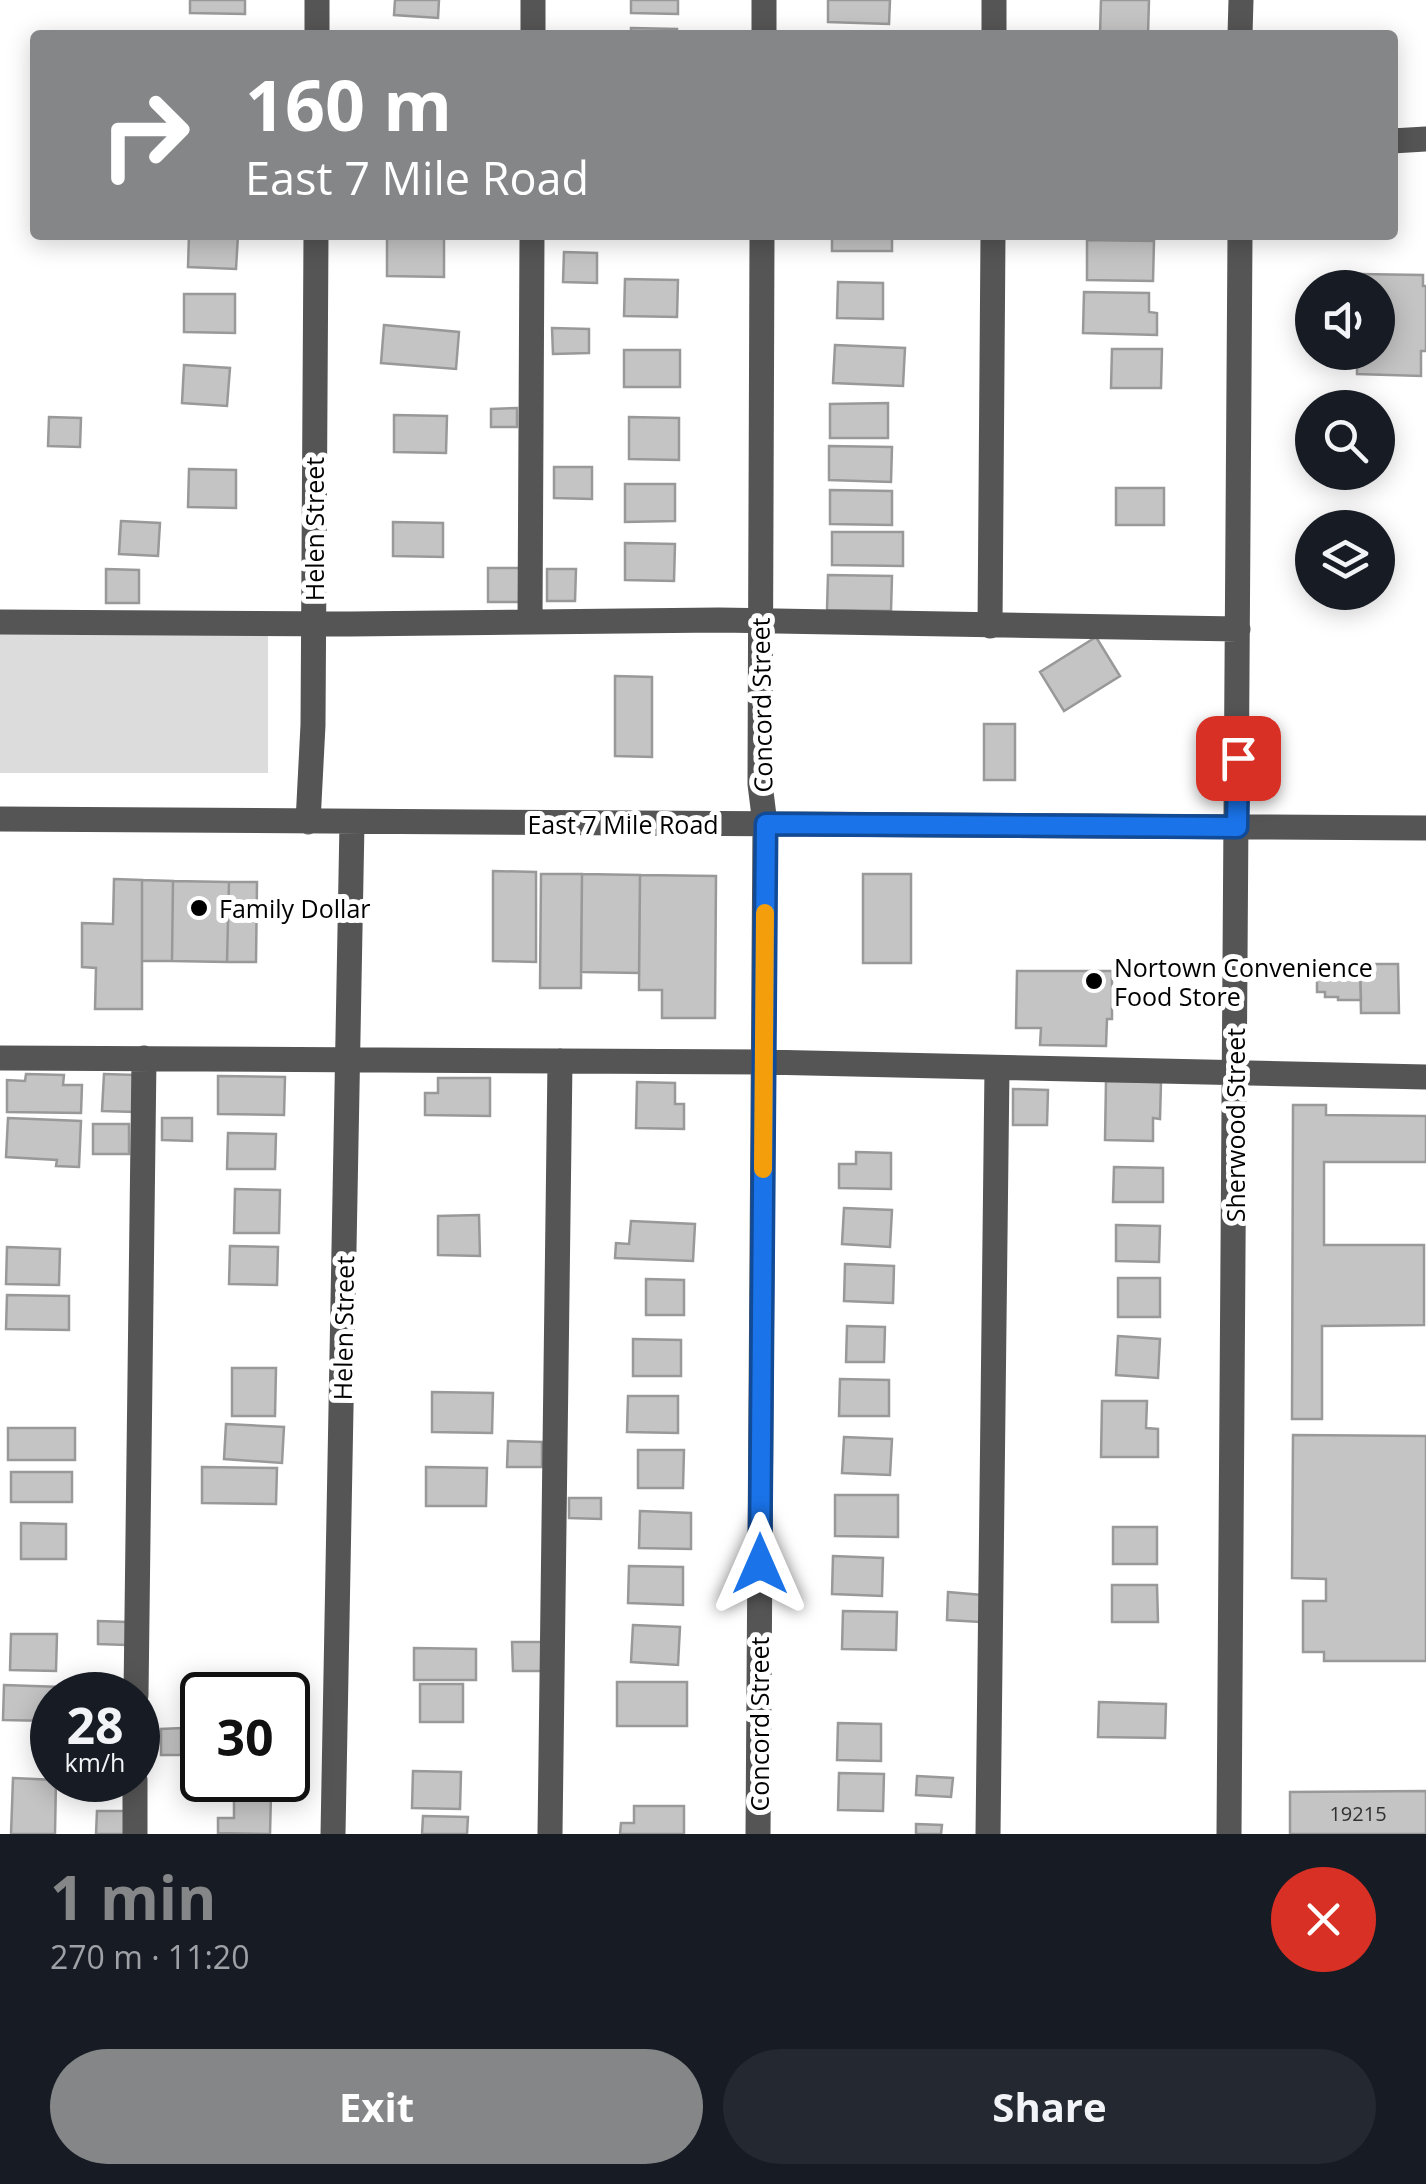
<!DOCTYPE html>
<meta charset="utf-8">
<style>
:root{--surface:#171b24;--page:#242831;--text:#f1f3f6;--muted:#9ea1a6;--accent:#858687}
body{margin:0;font-family:"Open Sans",sans-serif;background:var(--page);color:var(--text);height:100vh;display:flex;flex-direction:column;font-size:38px;white-space:nowrap}
*{box-sizing:border-box;margin:0}
p{font-size:32px;color:var(--muted)}
.icon{flex:none;width:55px;height:55px;fill:none;stroke:currentColor;stroke-width:2;stroke-linecap:round;stroke-linejoin:round}
.map{position:relative;height:1834px;overflow:hidden}
.drawer{display:flex;flex-direction:column;background:var(--surface);flex:1}
.drawer>*{flex:none}
.banner{position:absolute;left:30px;top:30px;width:1368px;height:210px;border-radius:10px;box-shadow:0 5px 25px #0003;background:#858687;color:#fff;overflow:hidden}
.controls{position:absolute;left:1295px;top:270px;display:grid;gap:20px}
.controls a{display:grid;place-items:center;width:100px;height:100px;border-radius:50%;background:var(--surface);box-shadow:0 5px 25px #0003;font-size:50px}
.speed{position:absolute;left:30px;top:1672px;display:flex;gap:20px;font-size:50px;font-weight:700;text-align:center}
.speed>*{display:grid;place-content:center;width:130px;height:130px;border-radius:50%;background:var(--surface);box-shadow:0 5px 25px #0003;line-height:1}
.speed small{font-size:25px;font-weight:400}
.speed .limit{border:5px solid #111;border-radius:15px;background:#fff;color:#111}
.pin{position:absolute;display:grid;place-items:center;width:85px;height:85px;color:#fff;margin:-42px;border-radius:20px;box-shadow:0 5px 15px #0006}
.me{position:absolute;width:110px;margin:-55px;rotate:0deg;stroke-linejoin:round;filter:drop-shadow(0 0 8px #0008)}
.turn{display:flex;align-items:center;gap:35px;height:210px;padding:0 50px;font-size:45px}
.turn .icon{width:130px;height:130px;stroke-width:2.5}
.turn b{display:block;font-size:70px;line-height:85px}
.round{display:grid;place-items:center;flex:none;width:105px;height:105px;border-radius:52px;background:var(--page)}
.summary{display:flex;align-items:center;justify-content:space-between;height:170px;padding:0 50px}
h1{font-size:60px;font-weight:700;line-height:75px;color:var(--accent)}
.button{display:flex;gap:20px;margin-top:auto;padding:20px 50px}
.button a{flex:1;height:115px;border-radius:60px;background:var(--accent);color:#fff;font-size:40px;font-weight:700;line-height:115px;text-align:center}
.button a+a{background:var(--page);color:var(--text)}
.map>svg:first-child{display:block}
.green{fill:#dcdcdc}
.building{fill:#c4c4c4;stroke:#999;stroke-width:2.5}
.lines{fill:none;stroke-linecap:round;stroke-linejoin:round}
.minor{stroke:#555;stroke-width:25}
.route-casing{stroke:#114b97;stroke-width:25}
.route{stroke:#1a73e8;stroke-width:18}
.slow{stroke:#f59e0b;stroke-width:18}
.poi-dot{fill:#000;stroke:#fff;stroke-width:4}
.labels{text-anchor:middle;dominant-baseline:central;stroke-width:10;stroke-linejoin:round;paint-order:stroke}
.number-label{font-size:20px;fill:#313131}
.street-label{font-size:25px;fill:#000;stroke:#fff}
.poi-label{font-size:25px;fill:#000;stroke:#fff;text-anchor:start}
</style>
<div class="map">
<svg width="1426" height="1834" viewBox="0 0 1426 1834">
<rect width="100%" height="100%" fill="#fff"/>
<!-- green -->
<path class="green" d="M0 629 268 630V773H0Z"/>
<!-- building -->
<path class="building" d="M190 0H245V14L190 13Z
M395 0H439L438 18 394 15Z
M631 0H678V14L631 13Z
M828 0H890L889 24 828 22Z
M1101 0H1149L1148 35H1100Z
M631 28 677 29V35H631Z
M196 33H242V35H195Z
M189 235H238L236 269 188 267Z
M832 235H892V251H832Z
M387 236 444 237V277L387 276Z
M1087 240 1154 241 1153 281 1087 280Z
M564 252 597 253V283L563 282Z
M1358 274 1423 275V286H1426V351H1421V376L1357 374V352H1378V288H1358Z
M625 279 678 280 677 317 624 316Z
M838 282 883 283V319L837 318Z
M1084 292 1149 293V312L1157 313V335L1083 333Z
M184 294H235V333L184 332Z
M384 325 459 332 456 369 381 363Z
M552 328 589 329V353L553 354Z
M835 345 905 348 903 386 833 383Z
M1112 349H1162L1161 388H1111Z
M624 350H680V387H624Z
M184 365 230 368 227 406 182 403Z
M888 403V438H830V404Z
M517 408V427H491V409Z
M394 415 447 416 446 453 394 452Z
M49 417 81 418 80 447 48 446Z
M629 417 679 418V460L629 459Z
M829 446 892 447 891 482 829 480Z
M554 467H592V499L554 498Z
M189 469 236 470V508L188 507Z
M625 484H675V521L625 522Z
M1116 488H1164V525H1116Z
M830 490 892 491V525L830 524Z
M121 521 160 523 158 556 119 554Z
M393 522 443 523V557L393 556Z
M832 532H903V566L832 565Z
M625 543 675 544 674 581 625 580Z
M488 568H521L520 602H488Z
M106 569 139 570V603H106Z
M547 569H576L575 601H547Z
M828 575 892 576 891 611 827 610Z
M1096 637 1120 676 1064 711 1040 672Z
M615 676 652 677V757L615 756Z
M984 724H1015V780H984Z
M493 871 536 872V962L493 961Z
M541 874H582L581 988H540Z
M582 874 640 875 639 973 581 972Z
M863 874H911V963H863Z
M640 875 716 876 715 1018H662V990H639Z
M114 879 142 880V1009H95L96 968 82 967V923L113 924Z
M142 880 173 881 172 961H142Z
M173 881 229 882 227 962 172 961Z
M229 882H257L256 962H227Z
M1317 964H1360L1361 1000H1338V997H1325V992H1317Z
M1360 964H1398L1399 1013H1361Z
M1017 971H1112V1019H1107L1106 1046 1040 1045 1041 1028H1016Z
M26 1074 64 1075 63 1085H82L81 1113 7 1112V1080L25 1081Z
M104 1074 136 1075 135 1112 102 1111Z
M218 1076 285 1077 284 1115 218 1114Z
M438 1078H490V1116L425 1115V1093H438Z
M1106 1081 1161 1082 1160 1119 1153 1118V1141L1105 1140Z
M637 1082 675 1083V1104H684V1129L636 1128Z
M1013 1089 1048 1090 1047 1125H1013Z
M1293 1105H1326V1115L1426 1116V1162H1324V1245H1424V1325L1322 1326V1419H1292Z
M8 1118 81 1121 79 1167 56 1166 57 1160 6 1157Z
M162 1118H192V1141L162 1140Z
M93 1124H129V1154H93Z
M228 1133 276 1134 275 1169H227Z
M856 1152 891 1153V1189L839 1188V1164H856Z
M1114 1167 1163 1168V1202H1113Z
M235 1189 280 1190 279 1233H234Z
M844 1208 892 1210 890 1247 842 1244Z
M479 1215 480 1256 438 1255V1216Z
M631 1221 695 1224 693 1261 615 1258 616 1243 629 1244Z
M1116 1225 1160 1226 1159 1262 1116 1261Z
M230 1246 278 1247 277 1285 229 1284Z
M7 1247 60 1249 59 1285 6 1284Z
M845 1264 894 1266 893 1303 844 1301Z
M1118 1278H1160V1317H1118Z
M646 1279 684 1280V1315H646Z
M7 1295 69 1296V1330L6 1329Z
M847 1326 885 1327 884 1362H846Z
M1118 1336 1160 1339 1158 1378 1116 1375Z
M633 1339 681 1340V1376H633Z
M232 1368H276L275 1416H232Z
M840 1379 889 1380V1416H839Z
M432 1392 493 1393 492 1433 432 1432Z
M628 1396H678V1433L627 1432Z
M1102 1401H1147L1146 1428 1158 1429V1457H1101Z
M226 1424 284 1427 282 1463 224 1459Z
M8 1428H75V1460H8Z
M1293 1435 1426 1436V1661H1324V1652H1303V1601H1326V1579L1292 1578Z
M844 1437 892 1439 890 1475 842 1473Z
M508 1441 542 1442V1467H507Z
M638 1450H684L683 1488H638Z
M202 1467 277 1468 276 1504 202 1503Z
M426 1467 487 1468 486 1506H426Z
M11 1472H72V1502H11Z
M835 1495H898V1537L835 1536Z
M569 1498H601V1519L569 1518Z
M640 1511 691 1513V1549L639 1548Z
M21 1523 66 1524V1559H21Z
M1113 1527H1157V1564H1113Z
M833 1556 883 1558 882 1596 832 1594Z
M629 1566 683 1567V1605L628 1603Z
M1112 1585H1157L1158 1622H1112Z
M948 1592 982 1595 980 1622 947 1620Z
M843 1611 897 1612 896 1650 842 1649Z
M98 1621 127 1622 126 1645 98 1644Z
M633 1625 680 1627 678 1665 631 1662Z
M11 1634H57L56 1671 10 1670Z
M512 1642H544V1671H513Z
M414 1648 476 1649V1680H414Z
M224 1679H268V1695H223Z
M617 1682H687V1726H617Z
M420 1684H463V1722H420Z
M4 1685 62 1687V1695H52V1721L3 1720Z
M1099 1702 1166 1704 1165 1738 1098 1737Z
M838 1723 881 1724V1761L837 1760Z
M181 1728V1755H161V1729Z
M413 1771 461 1772 460 1809 412 1808Z
M839 1773 884 1774 883 1811 838 1810Z
M917 1776 953 1778 951 1797 916 1795Z
M13 1778 56 1780 55 1834H11Z
M212 1780H274V1783L212 1782Z
M1426 1791V1834H1290V1792Z
M234 1794H271L270 1834 218 1833V1818H234Z
M634 1806H684V1834H620L621 1823H634Z
M97 1811H128V1834H96Z
M423 1816 468 1817 467 1834H422Z
M916 1824 942 1825 941 1834H916Z"/>
<g class="lines">
<!-- minor -->
<path class="minor" d="M317 35V0
M533 35V0
M764 35V0
M994 35V0
M1240 35 1241 0
M1392 141 1426 139
M0 622 351 624 719 620 1238 629
M530 622 532 235
M990 626 993 235
M0 819 1426 828
M308 822 313 725 316 235
M0 1058 764 1062 1426 1077
M136 1695 144 1058
M135 1834V1780
M333 1834 352 823
M550 1834 560 1061
M758 1834 765 824 760 784 762 235
M988 1834 997 1068
M1229 1834 1240 235"/>
</g>
<g class="lines">
<!-- route casing -->
<g class="route-casing">
<path id="route" d="M760 1564 766 824 1237 827 1238 758"/>
</g>
<!-- route -->
<use href="#route" class="route"/>
<!-- slow -->
<path class="slow" d="M763 1169 765 913"/>
</g>
<!-- markers -->
<g class="poi-dot">
<circle cx="199" cy="908" r="10"/>
<circle cx="1094" cy="981" r="10"/>
</g>
<g class="labels">
<!-- number labels -->
<g class="number-label">
<text x="1358" y="1813">19215</text>
</g>
<!-- street labels -->
<g class="street-label">
<text transform="translate(314 529) rotate(-90)">Helen Street</text>
<text transform="translate(761 705) rotate(-91)">Concord Street</text>
<text x="623" y="824">East 7 Mile Road</text>
<text transform="translate(1235 1125) rotate(-90)">Sherwood Street</text>
<text transform="translate(343 1328) rotate(-89)">Helen Street</text>
<text transform="translate(759 1724) rotate(-90)">Concord Street</text>
</g>
<!-- poi labels -->
<g class="poi-label">
<text x="219" y="908">Family Dollar</text>
<text x="1114" y="967">Nortown Convenience<tspan x="1114" dy="29">Food Store</tspan></text>
</g>
</g>
</svg>
<div class="controls">
<a><svg class="icon" aria-label="sound" viewBox="0 0 24 24"><path d="M4 9h4l5-4v14l-5-4H4zM17 9q2 3 0 6"/></svg></a>
<a><svg class="icon" aria-label="search" viewBox="0 0 24 24"><circle cx="10" cy="10" r="6"/><path d="M15 15l6 6"/></svg></a>
<a><svg class="icon" aria-label="layers" viewBox="0 0 24 24"><path d="M12 4l9 5-9 5-9-5zM3 14l9 5 9-5"/></svg></a>
</div>
<div class="speed"><div>28<small>km/h</small></div><div class="limit">30</div></div>
<div class="pin" style="left:1238px;top:758px;background:#d93025"><svg class="icon" aria-label="arrive" viewBox="0 0 24 24"><path d="M6 21V4h12l-3 4 3 4H6"/></svg></div>
<svg class="me" style="left:760px;top:1564px" viewBox="-20 -20 40 40"><path d="M0-17L14 15 0 8-14 15z" fill="#1a73e8" stroke="#fff" stroke-width="4"/></svg>
<div class="banner">
<div class="turn"><svg class="icon" aria-label="right" viewBox="0 0 24 24"><path d="M7 20v-9h11M14 6l5 5-5 5"/></svg><div><b>160 m</b>East 7 Mile Road</div></div>
</div>
</div>
<section class="drawer">
<div class="summary"><div><h1>1 min</h1><p>270 m · 11:20</p></div><a class="round" style="background:#d93025;color:#fff"><svg class="icon" aria-label="close" viewBox="0 0 24 24"><path d="M6 6l12 12M18 6L6 18"/></svg></a></div>
<div class="button"><a>Exit</a><a>Share</a></div>
</section>
